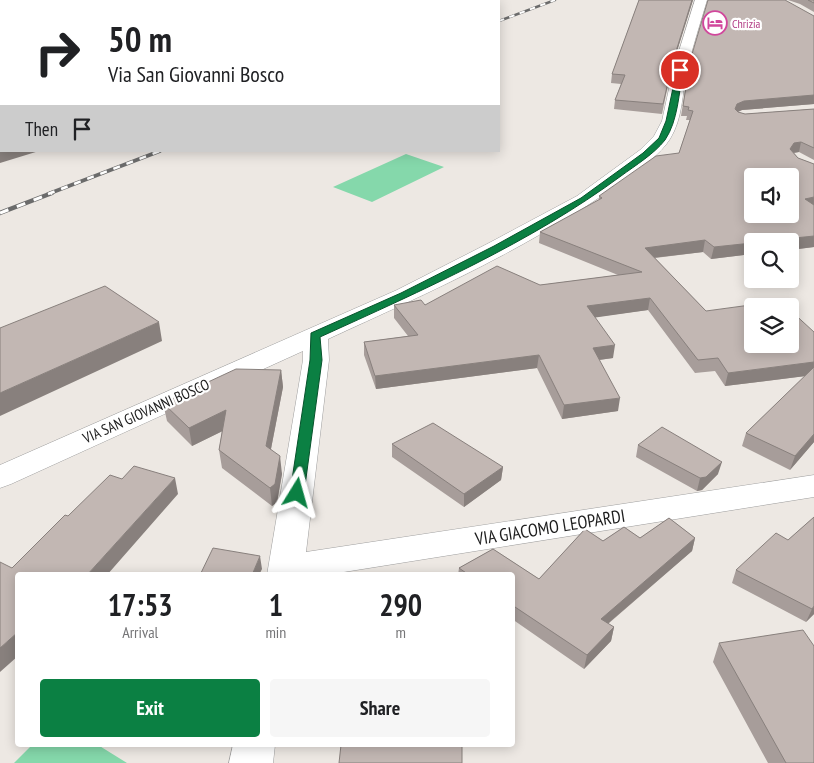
<!DOCTYPE html>
<style>
:root{--surface:#fff;--page:#f6f6f6;--text:#202124;--muted:#757577;--accent:#0b8043}
body{margin:0;font-family:"PT Sans Narrow",sans-serif;background:var(--page);color:var(--text);height:100vh;display:flex;flex-direction:column;font-size:19px;white-space:nowrap}
*{box-sizing:border-box;margin:0}
p{font-size:16px;color:var(--muted)}
.icon{flex:none;width:28px;height:28px;fill:none;stroke:currentColor;stroke-width:2;stroke-linecap:round;stroke-linejoin:round}
.map{position:relative;flex:1;overflow:hidden}
.sheet{position:absolute;left:15px;top:572px;width:500px;height:175px;display:flex;flex-direction:column;background:var(--surface);border-radius:5px;box-shadow:0 2px 12px #0003}
.sheet>*{flex:none}
.hud{position:absolute;left:0px;top:0px;width:500px;height:152px;box-shadow:0 2px 12px #0003;background:#fff;color:var(--text);overflow:hidden}
.buttons{position:absolute;left:744px;top:168px;display:grid;gap:10px}
.buttons a{display:grid;place-items:center;width:55px;height:55px;border-radius:5px;background:var(--surface);box-shadow:0 2px 12px #0003;font-size:25px}
.pin{position:absolute;display:grid;place-items:center;width:42px;height:42px;color:#fff;margin:-21px;border:2px solid #fff;border-radius:50%;box-shadow:0 1px 5px #0007}
.me{position:absolute;width:55px;margin:-28px;rotate:8deg;stroke-linejoin:round;filter:drop-shadow(0 0 4px #0008)}
.turn{display:flex;align-items:center;gap:18px;height:105px;padding:0 25px;font-size:22px}
.turn .icon{width:65px;height:65px;stroke-width:2.5}
.turn b{display:block;font-size:35px;line-height:42px}
.then{display:flex;align-items:center;height:48px;padding:0 25px;background:#0003;gap:10px;font-size:19px}
.eta{display:flex;justify-content:space-evenly;align-items:center;height:85px;text-align:center}
.eta b{font-size:30px;font-weight:600;line-height:35px}
.primary-button{display:flex;gap:10px;margin-top:auto;padding:10px 25px}
.primary-button a{flex:1;height:58px;border-radius:5px;background:var(--accent);color:#fff;font-size:20px;font-weight:600;line-height:58px;text-align:center}
.primary-button a+a{background:var(--page);color:var(--text)}
.map>svg:first-child{display:block}
.pitch{fill:#85d8ab}
.lines{fill:none;stroke-linecap:round;stroke-linejoin:round}
.minor-casing{stroke:#9e9e9e;stroke-width:1}
.minor{fill:#fff;fill-rule:evenodd}
.rail-far2-casing{stroke:#6b6b6b;stroke-width:2.5}
.rail-far1-casing{stroke:#6b6b6b;stroke-width:4}
.rail-casing{stroke:#6b6b6b;stroke-width:4.5}
.rail-far2{stroke:#fff;stroke-width:2;stroke-dasharray:5.5;stroke-linecap:butt}
.rail-far1{stroke:#fff;stroke-width:2.5;stroke-dasharray:7;stroke-linecap:butt}
.rail{stroke:#fff;stroke-width:3;stroke-dasharray:9;stroke-linecap:butt}
.wall{fill:#a79d9a}
.shaded-wall{fill:#88807d}
.building{fill:#c2b7b3;stroke:#88807d;fill-rule:evenodd}
.route{fill:#0b8043;stroke:#07532c}
.labels{text-anchor:middle;dominant-baseline:central;stroke-width:4.5;stroke-linejoin:round;paint-order:stroke}
.far-hotel-label{font-size:12px;fill:#b23c85;stroke:#fff;text-anchor:start}
.street-label{font-size:15px;fill:#1d1d1d;stroke:#fff}
.near-street-label{font-size:18px;fill:#1d1d1d;stroke:#fff}
</style>
<div class="map">
<svg width="814" height="763" viewBox="0 0 814 763">
<rect width="100%" height="100%" fill="#ede8e3"/>
<!-- pitch -->
<path class="pitch" d="M406 154 444 167 372 202 333 187Z
M32 745H98L127 763H14Z"/>
<g class="lines">
<!-- minor casing -->
<g class="minor-casing">
<path id="minor" d="M695 0H707C700 23 693 46 687 69 682 93 683 118 670 139 660 155 642 166 628 177 537 245 430 292 328 339L329 360 306 552 814 475V497L325 575H267L303 360V351L11 484 0 488V465L397 290 489 243 577 196 640 150 654 136 662 121 673 70Z
M233 745H275L273 763H229Z"/>
</g>
<!-- minor -->
<use href="#minor" class="minor"/>
<!-- rail-far2 casing -->
<g class="rail-far2-casing">
<path id="rail-far2" d="M499 21 555 0"/>
</g>
<!-- rail-far1 casing -->
<g class="rail-far1-casing">
<path id="rail-far1" d="M48 194 160 151"/>
</g>
<!-- rail casing -->
<g class="rail-casing">
<path id="rail" d="M0 213 52 193"/>
</g>
<!-- rail-far2 -->
<use href="#rail-far2" class="rail-far2"/>
<!-- rail-far1 -->
<use href="#rail-far1" class="rail-far1"/>
<!-- rail -->
<use href="#rail" class="rail"/>
</g>
<!-- wall -->
<path class="wall" d="M311 0H467L473 1H317Z
M639 0H693L671 70 662 114 614 109 615 100 621 84 611 83 612 74Z
M788 0H814V12L800 4Z
M814 16V104L742 110 738 112 745 114 814 109V160L799 152 794 153 798 158 814 164V247L790 250 752 241V254L711 259 703 252 655 258 706 311 814 332V442L790 470 742 446 746 433 805 376 725 386 715 371 695 373 648 310 595 317 613 358 599 360 618 411 562 419 537 368 376 389 364 355V342L408 336 394 318V305H425L540 285 618 275 539 243 540 232 599 200V196L679 153 690 120H686L687 116H681L690 61Z
M0 48H1V67L0 66Z
M281 370 283 387 271 449 282 474 277 502 272 506 222 468 219 450 222 431 192 446 167 421 163 403Z
M392 444 503 467 501 480 464 507 392 457Z
M638 445 718 474 702 490 697 491 636 457Z
M814 517V614L806 622 732 583 736 570 788 540Z
M669 518 695 538 692 551 608 624 614 627 611 641 584 669 512 619V575H458L459 568 493 549 539 579 585 529 603 541 624 527 640 538Z
M719 643 814 763H768L713 662Z"/>
<!-- shaded-wall -->
<path class="shaded-wall" d="M692 0H693L671 70 662 114 673 61Z
M814 95V104L742 110 735 113V109L737 104 744 101Z
M801 142 799 152 792 153 790 149 794 143Z
M0 149H1V151H39L0 163Z
M814 197V208L805 199Z
M814 236V247L790 250V241H766Z
M705 240 703 252 643 259 645 248Z
M752 243V254L711 259 714 247Z
M650 298 648 310 585 319 587 306Z
M159 322 162 341 0 416V393Z
M615 345 613 358 591 361 593 348Z
M539 355 537 368 376 389 375 376Z
M814 362V375L725 386 728 373Z
M281 370 283 387 268 464 266 446Z
M620 398 618 411 562 419 564 405Z
M226 410 229 428 192 446 189 428Z
M814 434V442L790 470 795 456Z
M280 456 282 474 277 502 272 506 270 488Z
M722 462 718 474 702 490 697 491 700 478Z
M503 467 501 480 464 507V494Z
M175 478 178 494 107 575H87Z
M695 538 692 551 598 632 601 619Z
M260 556 262 569 259 575H252Z
M814 606V614L806 622 812 609Z
M614 627 611 641 584 669 587 655Z
M18 632V656L0 672V648Z"/>
<!-- building -->
<path class="building" d="M188 0H266V1H183Z
M349 0H467L473 1H355Z
M639 0H692L673 61 663 104 615 100 625 75 612 74Z
M708 0H785L814 16V95L744 101 737 104 735 109 738 112 745 114 814 109V148L801 142 794 143 790 149 798 158 814 164V197L805 199 814 205V236L766 241H752V243L714 247 705 240 645 248 706 311 780 301 786 306H752V344H790V310L814 332V362L728 373 718 358 698 360 650 298 587 306 615 345 593 348 620 398 564 405 539 355 375 376 364 342 418 335 394 305 421 300 425 305 497 266 540 285 642 272 540 232 602 198 599 196 656 156 679 153 693 111 688 110 689 107 683 106 690 61ZM752 176H790V214H752Z
M808 0H814V3Z
M0 48H1V57L0 56Z
M0 77 1 78V149H0Z
M105 286 159 322 0 393V328Z
M814 367V434L795 456 746 433Z
M236 369 281 370 266 446 280 456 275 484 270 488 219 450 226 410 189 428 163 403Z
M433 423 503 467 464 494 392 444Z
M662 427 722 462 706 477 700 478 638 445Z
M134 466 175 478 87 575H18V632L0 648V562L12 568 65 515 68 516 110 475 122 479Z
M814 517V606L812 609 736 570 776 533 788 540Z
M669 518 695 538 601 619 614 627 587 655 512 605V575H469L459 568 493 549 539 579 585 529 603 541 624 527 640 538Z
M213 548 260 556 252 575H200Z
M803 630 814 646V763H786L719 643Z
M341 745H462V763H339Z"/>
<!-- route -->
<path class="route" d="M677 69 683 70C679 92 678 121 665 140 654 154 636 165 621 176 532 242 421 291 320 337L322 360 304 493 302 496H292L290 493 310 360 311 333 401 293 494 246 581 198 643 153 659 138 666 121Z"/>
<!-- icons -->
<defs>
<g id="hotel-ring" transform="scale(1.25)"><circle r="9.5" fill="#fff" stroke="#d1479c" stroke-width="1.5"/><path d="M-6-4.5h1.5V1H6V5H4.5V3h-9V5H-6ZM-4 0a1.8 1.8 0 1 1 3.6 0ZM.5 0V-2.5h3Q6-2.5 6 0Z" fill="#d1479c"/></g>
</defs>
<g fill-rule="evenodd">
<use href="#hotel-ring" x="715" y="23"/>
</g>
<g class="labels">
<!-- far-hotel labels -->
<g class="far-hotel-label">
<text x="732" y="23">Chrizia</text>
</g>
<!-- street labels -->
<g class="street-label">
<text transform="translate(146 411) rotate(-24)">VIA SAN GIOVANNI BOSCO</text>
</g>
<!-- near-street labels -->
<g class="near-street-label">
<text transform="translate(550 527) rotate(-9)">VIA GIACOMO LEOPARDI</text>
</g>
</g>
</svg>
<div class="buttons">
<a><svg class="icon" aria-label="sound" viewBox="0 0 24 24"><path d="M4 9h4l5-4v14l-5-4H4zM17 9q2 3 0 6"/></svg></a>
<a><svg class="icon" aria-label="search" viewBox="0 0 24 24"><circle cx="10" cy="10" r="6"/><path d="M15 15l6 6"/></svg></a>
<a><svg class="icon" aria-label="layers" viewBox="0 0 24 24"><path d="M12 4l9 5-9 5-9-5zM3 14l9 5 9-5"/></svg></a>
</div>
<div class="pin" style="left:680px;top:70px;background:#d93025"><svg class="icon" aria-label="arrive" viewBox="0 0 24 24"><path d="M6 21V4h12l-3 4 3 4H6"/></svg></div>
<svg class="me" style="left:297px;top:493px" viewBox="-20 -20 40 40"><path d="M0-17L14 15 0 8-14 15z" fill="#0b8043" stroke="#fff" stroke-width="4"/></svg>
<div class="hud">
<div class="turn"><svg class="icon" aria-label="right" viewBox="0 0 24 24"><path d="M7 20v-9h11M14 6l5 5-5 5"/></svg><div><b>50 m</b>Via San Giovanni Bosco</div></div>
<div class="then">Then<svg class="icon" aria-label="arrive" viewBox="0 0 24 24"><path d="M6 21V4h12l-3 4 3 4H6"/></svg></div>
</div>
<section class="sheet">
<div class="eta">
<div><b>17:53</b><p>Arrival</p></div>
<div><b>1</b><p>min</p></div>
<div><b>290</b><p>m</p></div>
</div>
<div class="primary-button"><a>Exit</a><a>Share</a></div>
</section>
</div>
